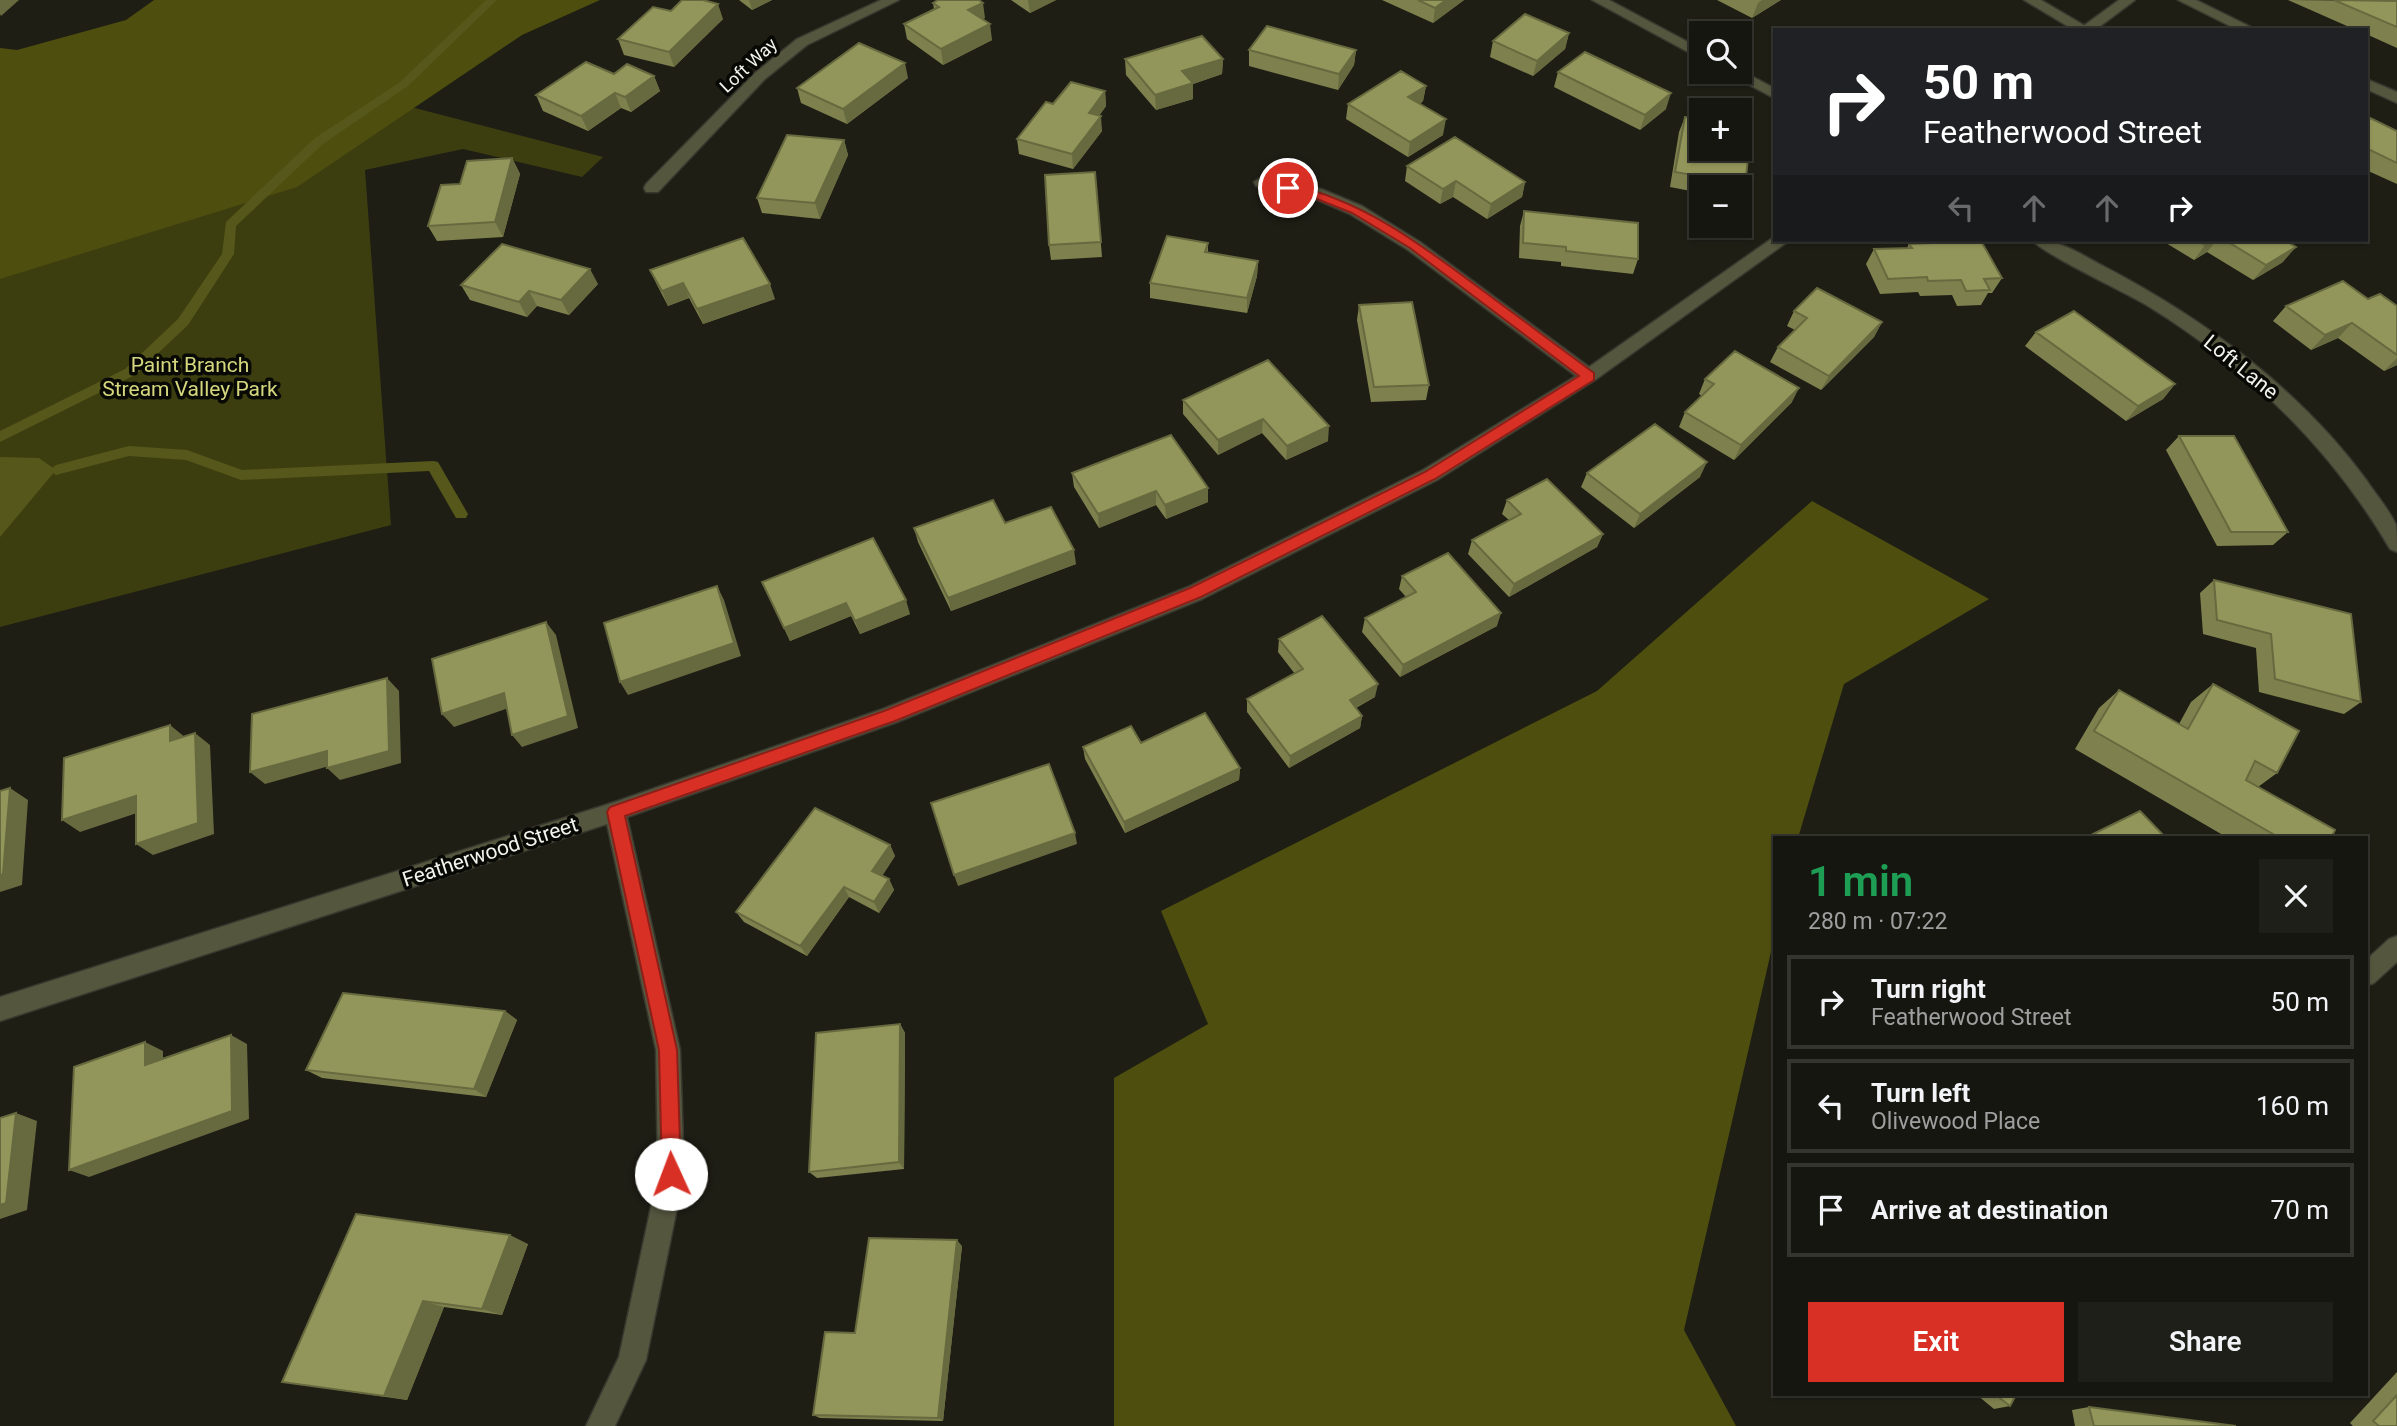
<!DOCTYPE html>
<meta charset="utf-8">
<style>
:root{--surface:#161610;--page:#1f1f19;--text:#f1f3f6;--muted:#9e9f9f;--line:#353530;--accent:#d93025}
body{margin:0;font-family:Roboto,sans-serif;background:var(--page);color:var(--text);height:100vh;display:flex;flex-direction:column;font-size:26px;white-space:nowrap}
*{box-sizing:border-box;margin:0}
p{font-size:23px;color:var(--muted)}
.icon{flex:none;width:38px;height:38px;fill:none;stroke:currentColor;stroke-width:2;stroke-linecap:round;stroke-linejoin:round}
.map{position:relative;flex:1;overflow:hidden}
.drawer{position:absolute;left:1773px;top:836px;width:595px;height:560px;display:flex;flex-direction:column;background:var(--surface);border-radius:0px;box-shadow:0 2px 5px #0004,0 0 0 2px var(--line)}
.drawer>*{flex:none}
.top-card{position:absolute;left:1773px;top:28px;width:595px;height:214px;border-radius:0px;box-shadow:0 2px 5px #0004,0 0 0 2px var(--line);background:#202124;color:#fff;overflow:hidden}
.buttons{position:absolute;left:1689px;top:21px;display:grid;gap:14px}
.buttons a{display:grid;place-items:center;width:63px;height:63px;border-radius:0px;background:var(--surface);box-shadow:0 2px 5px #0004,0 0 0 2px var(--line);font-size:35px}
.pin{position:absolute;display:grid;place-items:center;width:60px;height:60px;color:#fff;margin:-30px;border:4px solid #fff;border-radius:50%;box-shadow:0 2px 7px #0007}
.me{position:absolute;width:77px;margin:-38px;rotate:358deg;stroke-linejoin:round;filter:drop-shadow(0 0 5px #0008)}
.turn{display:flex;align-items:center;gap:24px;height:147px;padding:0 35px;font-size:32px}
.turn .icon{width:91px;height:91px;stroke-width:2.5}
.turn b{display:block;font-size:49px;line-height:60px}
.lanes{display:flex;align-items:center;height:66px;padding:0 35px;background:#0003;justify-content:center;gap:35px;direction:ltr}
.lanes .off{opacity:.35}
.round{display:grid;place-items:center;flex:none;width:74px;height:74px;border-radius:0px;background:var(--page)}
.overview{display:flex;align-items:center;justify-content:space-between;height:119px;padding:0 35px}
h1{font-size:42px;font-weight:600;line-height:52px;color:#1e9e55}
.action{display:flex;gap:14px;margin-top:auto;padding:14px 35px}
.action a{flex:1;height:80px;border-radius:0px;background:var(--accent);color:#fff;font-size:28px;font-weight:600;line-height:80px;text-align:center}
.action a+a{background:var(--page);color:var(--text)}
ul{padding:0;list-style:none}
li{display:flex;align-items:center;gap:21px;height:94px;margin:0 14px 10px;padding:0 21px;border:4px solid var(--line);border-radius:0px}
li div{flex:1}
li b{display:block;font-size:26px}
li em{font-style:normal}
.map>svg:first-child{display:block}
.green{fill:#3d3e10}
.forest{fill:#4e4e0f}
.water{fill:#56571a}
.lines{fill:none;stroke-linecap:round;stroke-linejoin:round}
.stream{fill:#56571a;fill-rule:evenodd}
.service-casing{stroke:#38382f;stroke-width:3}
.minor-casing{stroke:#38382f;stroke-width:3}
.service{fill:#55563e;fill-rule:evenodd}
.minor{fill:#55563e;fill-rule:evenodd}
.wall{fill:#7e814d}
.shaded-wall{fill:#67693f}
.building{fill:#93965a;stroke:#67693f;stroke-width:2}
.route{fill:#d93025;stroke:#8d1f18;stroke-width:2}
.labels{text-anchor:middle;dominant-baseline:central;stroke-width:7;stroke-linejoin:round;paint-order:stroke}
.far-street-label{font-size:18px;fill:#f3f4ed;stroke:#080805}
.park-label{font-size:21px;fill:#d4d77e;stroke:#080805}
.street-label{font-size:21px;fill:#f3f4ed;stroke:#080805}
</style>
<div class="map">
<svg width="2397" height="1426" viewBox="0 0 2397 1426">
<rect width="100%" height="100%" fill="#1e1e15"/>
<!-- green -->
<path class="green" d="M0 49 361 94 603 157 582 177 463 149 365 170 391 525 0 627Z"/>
<!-- forest -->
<path class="forest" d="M154 0H600L522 35 297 187 0 279V48L17 50 126 20Z
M1812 501 1989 599 1844 684 1798 838H1774V939L1684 1330 1736 1426H1114V1078L1208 1024 1161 911 1597 691Z"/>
<!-- water -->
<path class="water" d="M0 457 39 458 56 470 0 537Z"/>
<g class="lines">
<!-- stream -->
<path class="stream" d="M486 0H497L408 86 323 144 236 226 234 254 188 325 135 375 0 442V431L125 369 178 319 222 254 226 222 315 138 400 82Z
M129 446 187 450 242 470 433 461 438 462 468 514 466 518H456L429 471 241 480 186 460 129 456 56 475 49 470 56 465Z"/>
<!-- service casing -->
<g class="service-casing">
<path id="service" d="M2024 0H2041L2092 30H2074Z
M2178 0H2196L2257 30H2238Z
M2366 79 2397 92V103L2366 89Z"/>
</g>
<!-- minor casing -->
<g class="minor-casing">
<path id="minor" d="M881 0H899L807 45 765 79 658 192H646L644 188 646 184 755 73 797 39Z
M1592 0H1609L1701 49V59Z
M2119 0H2135L2095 30H2078Z
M1740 70 1774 88V98L1725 72Z
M1262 177 1321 189 1362 206 1420 242 1589 367 1774 237V240H1790L1595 380 1437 480 1202 599 897 722 627 817 680 1050 684 1174 646 1360 615 1426H586L619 1357 658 1174 656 1050 607 824 0 1021V997L615 802 883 709 1188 587 1423 470 1576 376 1408 250 1350 214 1311 197 1256 186 1254 182Z
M2032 240C2060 239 2080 254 2105 267 2203 318 2301 390 2367 481 2376 495 2389 509 2396 525 2397 533 2397 544 2397 552L2390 549C2331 448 2247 367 2148 306 2125 292 2043 254 2032 240Z
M2397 936V962L2374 983 2366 986V960L2389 939Z"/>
</g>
<!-- service -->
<use href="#service" class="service"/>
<!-- minor -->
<use href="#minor" class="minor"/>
</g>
<!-- wall -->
<path class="wall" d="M739 0H772L752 10Z
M1011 0H1056L1030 13Z
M1382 0H1464L1433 23Z
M1717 0H1781L1752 18Z
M2288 0 2397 1V48L2366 34V30H2356Z
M933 3 985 18 982 19 992 40 943 65 907 39 904 24 934 9Z
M671 11 723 19 674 67 624 55 618 39Z
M1569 33 1565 49 1533 76 1490 57 1493 41Z
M1249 50H1356L1354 65 1338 90 1249 66Z
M1125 59H1223L1222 74 1193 84V99L1156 110 1126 75Z
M1558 72 1666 109 1640 130 1554 87Z
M614 74 654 76 660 91 631 112 621 108 588 131 543 111 536 95Z
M908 78 847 124 801 103 797 88Z
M1426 86 1423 101 1420 104 1443 135 1408 157 1346 119 1348 104Z
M1105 91 1106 106 1099 116 1102 131 1073 169 1019 154 1017 139 1053 104Z
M2366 116 2397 131V184L2366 170Z
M1685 117 1733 156 1745 184 1740 197V187H1701V193L1670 187 1679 132Z
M844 140 848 155 820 219 762 213 757 198Z
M512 158 520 174 503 237 437 241 428 226 460 184Z
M1407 166 1525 182 1522 197 1487 219 1453 197 1440 204 1405 181Z
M1095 172 1102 257 1051 260 1049 245Z
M1524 211 1638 259 1633 274 1561 266V262L1519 258 1520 226Z
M2161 240H2284L2283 262 2253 280 2207 252 2194 260Z
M1208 243V253L1258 261 1257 276 1247 313 1150 298V283Z
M1909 244 2002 278 1992 293H1988L1981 305 1957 306 1952 295 1920 296 1918 292 1880 294 1866 264 1874 249 1907 248Z
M650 270 775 299 703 324 689 298 668 306 657 285Z
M598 284 569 315 537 306 527 317 470 300 461 285Z
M2368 299 2397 306V365L2384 371 2338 338 2311 350 2273 321 2286 306Z
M1359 305 1429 385 1426 400 1371 402 1357 320Z
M1794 311 1882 322 1874 337 1821 390 1770 362 1778 347 1795 330 1787 326Z
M2036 332 2175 384 2163 399 2126 421 2025 346Z
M1268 360 1328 441 1286 460 1262 433 1218 455 1183 414V400Z
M1705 379 1792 402 1734 460 1679 427 1685 412 1702 396 1699 394Z
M2179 436 2288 532 2273 545 2217 546 2166 450Z
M1072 473 1208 488V502L1166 519 1156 505 1099 528 1074 487Z
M1587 473 1700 477 1634 528 1581 487Z
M1507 500 1603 534 1597 547 1509 597 1468 554 1472 540 1509 520 1502 514Z
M1005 523 1076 564 951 611 918 542 914 528Z
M1402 576 1497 626 1400 677 1362 632 1365 618 1406 597 1399 589Z
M2214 580 2361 702 2344 714 2259 692 2256 648 2203 634 2200 593Z
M762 582 910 614 860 634 851 616 790 641Z
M1279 639 1375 697 1356 708 1362 716 1360 728 1289 768 1247 712V699L1295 674 1278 652Z
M2213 684 2277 773 2258 787 2331 838H2228L2075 749 2099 708 2119 690 2179 724 2191 702Z
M1141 743 1240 768 1239 780 1125 833 1085 759 1083 747Z
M890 845 895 856 882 876 889 879 894 890 879 913 849 897 807 956 744 922 736 912Z
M505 1011 517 1020 486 1097 322 1078 306 1070Z
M900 1024 905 1033 904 1169 817 1178 809 1172Z
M528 1244 502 1315 444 1307 407 1400 282 1382Z
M962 1246 943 1421 820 1418 813 1415 855 1333Z
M2397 1372V1426H2353L2350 1423Z
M1977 1395H2016L2010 1406 1994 1409Z
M2089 1407 2236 1426H2075L2072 1410Z"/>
<!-- shaded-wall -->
<path class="shaded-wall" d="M0 0H19L1 16 0 14Z
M749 0H772L752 10Z
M1028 0H1056L1030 13Z
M1446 0H1464L1433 23 1435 8Z
M1762 0H1781L1752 18 1758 3Z
M983 3 985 18 970 25 968 10Z
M718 4 723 19 674 67 669 52Z
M990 24 992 40 943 65 941 49Z
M1569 33 1565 49 1533 76 1537 61Z
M1356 50 1354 65 1338 90 1339 74Z
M1223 59 1222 74 1193 84V99L1156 110 1155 95 1182 71Z
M905 63 908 78 847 124 843 109Z
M654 76 660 91 631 112 625 97Z
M1426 86 1423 101 1406 112 1408 97Z
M1105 91 1106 106 1090 128 1089 113Z
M615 93 621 108 588 131 581 116Z
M1671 93 1666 109 1640 130 1645 115Z
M1101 116 1102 131 1073 169 1072 154Z
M1446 119 1443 135 1408 157 1410 142Z
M844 140 848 155 820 219 815 203Z
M512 158 520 174 503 237 495 222Z
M1456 181 1453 197 1440 204 1443 189Z
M1525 182 1522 197 1487 219 1491 204Z
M2214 240H2217L2207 252 2194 260 2205 245Z
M2296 247 2283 262 2253 280 2266 265Z
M1258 261 1257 276 1247 313V298Z
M590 269 598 284 569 315 561 300Z
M683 283 689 298 668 306 662 291Z
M770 284 775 299 703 324 697 309Z
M529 291 537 306 527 317 519 302Z
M1882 322 1874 337 1821 390 1829 376Z
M2352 323 2338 338 2311 350 2325 335Z
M2397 358V365L2384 371Z
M2175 384 2163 399 2126 421 2138 406Z
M1799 388 1792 402 1734 460 1741 445Z
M1263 419 1262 433 1218 455V440Z
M1329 426 1328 441 1286 460 1287 446Z
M1707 462 1700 477 1634 528 1640 514Z
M1208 488V502L1166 519 1165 505Z
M1156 491V505L1099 528 1098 514Z
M1603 534 1597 547 1509 597 1514 584Z
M1074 550 1076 564 951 611 948 598Z
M717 586 724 600 741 656 628 695 620 682Z
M906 600 910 614 860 634 855 621Z
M846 603 851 616 790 641 784 628Z
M1501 613 1497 626 1400 677 1403 665Z
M546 622 556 635 578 728 522 747 512 735Z
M387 678 399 691 401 763 340 780 327 768Z
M1378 684 1375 697 1347 712 1350 700Z
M504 693 514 706 454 727 442 714Z
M1362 716 1360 728 1289 768 1290 756Z
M170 725 186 738 170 741Z
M195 733 210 745 214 834 153 855 136 844Z
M327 751 340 763 265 784 250 772Z
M1240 768 1239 780 1125 833 1124 822Z
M10 788 28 800 22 885 0 892V875Z
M136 796 152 808 80 832 62 820Z
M1075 833 1077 844 958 886 954 875Z
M890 845 895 856 878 882 872 871Z
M889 879 894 890 879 913 874 902Z
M844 887 849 897 807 956 800 946Z
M505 1011 517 1020 486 1097 474 1089Z
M900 1024 905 1033 904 1169 899 1162Z
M231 1035 247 1044 249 1119 89 1177 69 1170Z
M145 1042 163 1051V1074L145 1065Z
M16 1113 37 1121 27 1210 0 1219V1205Z
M510 1235 528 1244 502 1315 482 1309Z
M957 1240 962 1246 943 1421 938 1418Z
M423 1301 444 1307 407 1400 384 1396Z"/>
<!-- building -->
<path class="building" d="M682 0H703L718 4 669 52 618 39 653 7 671 11Z
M938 0H979L983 3 968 10 990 24 941 49 904 24 939 7 933 3Z
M1418 0H1446L1435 8Z
M2334 0 2397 1V27Z
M1525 14 1569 33 1537 61 1493 41Z
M1267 26 1356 50 1339 74 1249 50Z
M1202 36 1223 59 1182 71 1193 83 1155 95 1125 59Z
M859 43 905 63 843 109 797 88Z
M1585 52 1671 93 1645 115 1558 72Z
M586 62 614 74 627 64 654 76 625 97 615 93 581 116 536 95Z
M1401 71 1426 86 1408 97 1446 119 1410 142 1348 104Z
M1071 82 1105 91 1089 113 1101 116 1072 154 1017 139 1046 102 1053 104Z
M2366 116 2397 131V163L2366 148Z
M1685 117 1701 119V149H1733V156L1748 159 1745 184 1675 172Z
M787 135 844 140 815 203 757 198Z
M1455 137 1525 182 1491 204 1456 181 1443 189 1407 166Z
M512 158 495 222 428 226 441 185 460 184 467 161Z
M1095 172 1101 242 1049 245 1045 175Z
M1524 211 1638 223V259L1566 251V247L1523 243Z
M1167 236 1208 243 1205 252 1258 261 1247 298 1150 283Z
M743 238 770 284 697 309 683 283 662 291 650 270Z
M2197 240H2214L2205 245Z
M2225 240H2284L2296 247 2266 265Z
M1981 241 2002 278 1984 279 1990 290 1966 291 1961 280 1928 281 1927 277 1888 279 1874 249 1912 248 1909 244Z
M502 244 590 269 561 300 529 291 519 302 461 285Z
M2343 281 2368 299 2380 294 2397 306V355L2352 323 2325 335 2286 306Z
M1817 288 1882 322 1829 376 1778 347 1807 318 1794 311Z
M1412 302 1429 385 1374 387 1359 305Z
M2074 311 2175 384 2138 406 2036 332Z
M1735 351 1799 388 1741 445 1685 412 1714 384 1705 379Z
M1268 360 1329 426 1287 446 1263 419 1218 440 1183 400Z
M1655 424 1707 462 1640 514 1587 473Z
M1171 435 1208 488 1165 505 1156 491 1098 514 1072 473Z
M2179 436H2234L2288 532H2231Z
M1547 479 1603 534 1514 584 1472 540 1521 514 1507 500Z
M993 500 1005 523 1051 507 1074 550 948 598 914 528Z
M873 538 906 600 855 621 846 603 784 628 762 582Z
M1448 553 1501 613 1403 665 1365 618 1416 592 1402 576Z
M2214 580 2351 614 2361 702 2275 679 2271 634 2217 620Z
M717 586 734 643 620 682 604 623Z
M1322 616 1378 684 1350 700 1362 716 1290 756 1247 699 1303 669 1279 639Z
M546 622 568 716 512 735 504 693 442 714 432 659Z
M387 678 389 751 327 768V751L250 772 252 714Z
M2213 684 2299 731 2277 773 2255 761 2246 780 2335 830 2331 838H2280L2094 731 2119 690 2188 729Z
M1205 713 1240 768 1124 822 1083 747 1131 726 1141 743Z
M170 725V741L195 733 198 823 136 844V796L62 820 64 758Z
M1049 764 1075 833 954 875 931 803Z
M10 788 3 874 0 875V791Z
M815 808 890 845 872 871 889 879 874 902 844 887 800 946 736 912Z
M2140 811 2166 838H2085Z
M343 993 505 1011 474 1089 306 1070Z
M900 1024 899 1162 809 1172 816 1033Z
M231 1035 232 1111 69 1170 74 1067 145 1042V1065Z
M16 1113 6 1203 0 1205V1118Z
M356 1214 510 1235 482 1309 423 1301 384 1396 282 1382Z
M869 1238 957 1240 938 1418 813 1415 825 1332 855 1333Z
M1996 1395H2016L2010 1406Z
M2397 1395V1426H2379L2373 1421Z
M2089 1407 2236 1426H2094Z"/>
<!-- route -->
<path class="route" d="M1288 184C1362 200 1419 243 1478 287 1517 316 1555 344 1594 373V380L1435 479 1201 597 895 721 625 816 677 1050 681 1174 678 1181 671 1184 664 1181 662 1174 659 1050 607 812 610 807 884 711 1190 588 1425 472 1579 376 1410 248 1352 213 1312 197 1284 190 1282 188Z"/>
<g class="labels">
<!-- far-street labels -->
<g class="far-street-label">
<text transform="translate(748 65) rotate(-43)">Loft Way</text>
</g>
<!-- park labels -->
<g class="park-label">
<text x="190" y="365">Paint Branch<tspan x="190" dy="24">Stream Valley Park</tspan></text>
</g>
<!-- street labels -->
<g class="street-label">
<text transform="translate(2241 367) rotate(39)">Loft Lane</text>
<text transform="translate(490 852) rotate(-18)">Featherwood Street</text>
</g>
</g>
</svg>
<div class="buttons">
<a><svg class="icon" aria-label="search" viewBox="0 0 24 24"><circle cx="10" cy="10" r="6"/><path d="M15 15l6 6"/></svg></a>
<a>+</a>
<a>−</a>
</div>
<div class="pin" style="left:1288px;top:188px;background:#d93025"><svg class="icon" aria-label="arrive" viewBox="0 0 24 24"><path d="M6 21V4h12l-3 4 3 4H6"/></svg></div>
<svg class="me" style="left:671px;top:1174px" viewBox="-20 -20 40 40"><circle r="19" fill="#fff"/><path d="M0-13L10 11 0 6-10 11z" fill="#d93025"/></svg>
<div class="top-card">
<div class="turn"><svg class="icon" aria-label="right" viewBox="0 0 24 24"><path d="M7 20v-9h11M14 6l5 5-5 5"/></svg><div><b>50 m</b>Featherwood Street</div></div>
<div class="lanes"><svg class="icon off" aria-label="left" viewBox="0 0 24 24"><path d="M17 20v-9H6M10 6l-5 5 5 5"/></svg><svg class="icon off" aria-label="ahead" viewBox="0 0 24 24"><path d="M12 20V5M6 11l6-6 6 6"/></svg><svg class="icon off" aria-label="ahead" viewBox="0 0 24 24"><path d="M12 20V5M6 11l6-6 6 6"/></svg><svg class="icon" aria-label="right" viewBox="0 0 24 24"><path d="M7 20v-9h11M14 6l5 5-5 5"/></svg></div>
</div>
<section class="drawer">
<div class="overview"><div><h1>1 min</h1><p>280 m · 07:22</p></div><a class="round"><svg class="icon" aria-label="close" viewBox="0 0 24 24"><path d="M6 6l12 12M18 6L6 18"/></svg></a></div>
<ul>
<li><svg class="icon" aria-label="right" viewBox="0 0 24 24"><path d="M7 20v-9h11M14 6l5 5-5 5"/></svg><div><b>Turn right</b><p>Featherwood Street</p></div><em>50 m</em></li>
<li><svg class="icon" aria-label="left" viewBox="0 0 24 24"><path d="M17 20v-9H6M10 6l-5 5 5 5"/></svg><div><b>Turn left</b><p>Olivewood Place</p></div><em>160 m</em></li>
<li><svg class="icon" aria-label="arrive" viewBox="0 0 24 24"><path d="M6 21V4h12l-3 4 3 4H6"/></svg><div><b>Arrive at destination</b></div><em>70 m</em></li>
</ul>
<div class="action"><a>Exit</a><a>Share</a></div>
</section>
</div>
